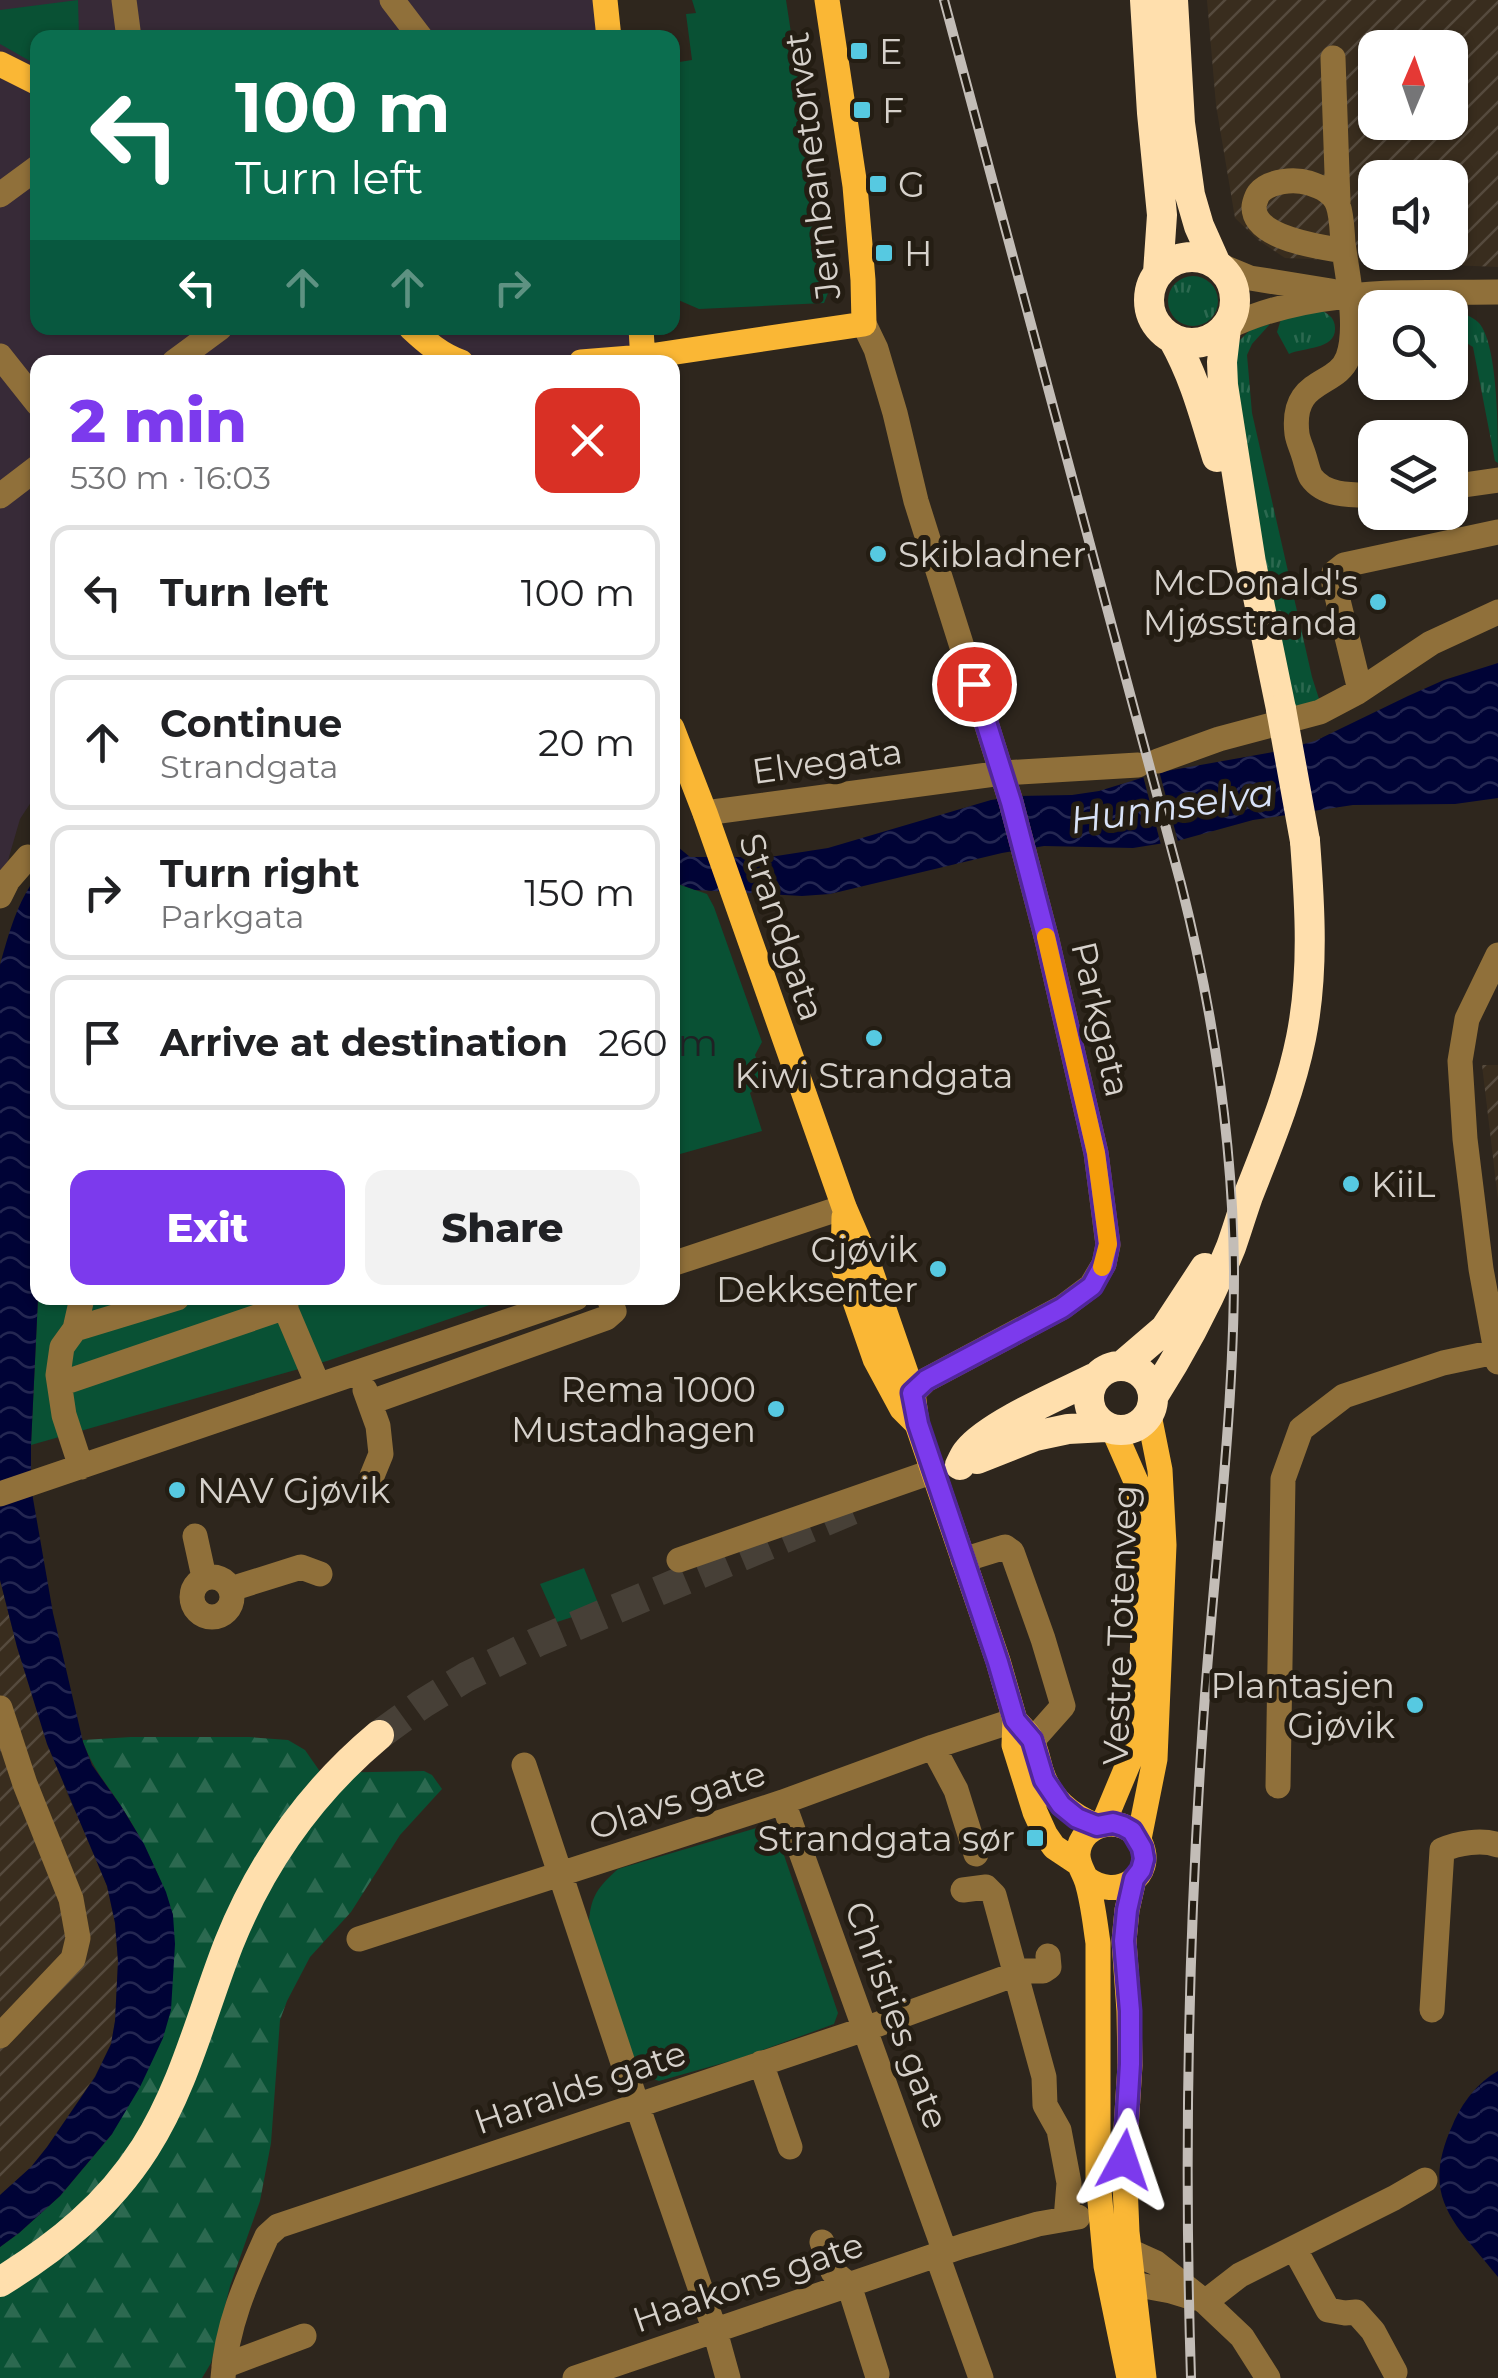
<!DOCTYPE html>
<meta charset="utf-8">
<style>
:root{--surface:#fff;--page:#f2f2f2;--text:#202124;--muted:#757577;--line:#e0e0e0;--accent:#7c3aed}
body{margin:0;font-family:Montserrat,sans-serif;background:var(--page);color:var(--text);height:100vh;display:flex;flex-direction:column;font-size:38px;white-space:nowrap}
*{box-sizing:border-box;margin:0}
p{font-size:32px;color:var(--muted)}
.icon{flex:none;width:55px;height:55px;fill:none;stroke:currentColor;stroke-width:2;stroke-linecap:round;stroke-linejoin:round}
.map{position:relative;flex:1;overflow:hidden}
.panel{position:absolute;left:30px;top:355px;width:650px;height:950px;display:flex;flex-direction:column;background:var(--surface);border-radius:20px;box-shadow:0 2px 8px #0004}
.panel>*{flex:none}
.hud{position:absolute;left:30px;top:30px;width:650px;height:305px;border-radius:20px;box-shadow:0 2px 8px #0004;background:#0b6e4f;color:#fff;overflow:hidden}
.needle{width:65px;rotate:2deg}
.buttons{position:absolute;left:1358px;top:30px;display:grid;gap:20px}
.buttons a{display:grid;place-items:center;width:110px;height:110px;border-radius:20px;background:var(--surface);box-shadow:0 2px 8px #0004;font-size:50px}
.pin{position:absolute;display:grid;place-items:center;width:85px;height:85px;color:#fff;margin:-42px;border:5px solid #fff;border-radius:50%;box-shadow:0 2px 10px #0007}
.me{position:absolute;width:110px;margin:-55px;rotate:5deg;stroke-linejoin:round;filter:drop-shadow(0 0 8px #0008)}
.turn{display:flex;align-items:center;gap:35px;height:210px;padding:0 40px;font-size:45px}
.turn .icon{width:130px;height:130px;stroke-width:2.5}
.turn b{display:block;font-size:70px;line-height:85px}
.lanes{display:flex;align-items:center;height:95px;padding:0 40px;background:#0003;justify-content:center;gap:50px;direction:ltr}
.lanes .off{opacity:.35}
.round{display:grid;place-items:center;flex:none;width:105px;height:105px;border-radius:20px;background:var(--page)}
.headline{display:flex;align-items:center;justify-content:space-between;height:170px;padding:0 40px}
h1{font-size:60px;font-weight:800;line-height:75px;color:var(--accent)}
.primary-button{display:flex;gap:20px;margin-top:auto;padding:20px 40px}
.primary-button a{flex:1;height:115px;border-radius:20px;background:var(--accent);color:#fff;font-size:40px;font-weight:800;line-height:115px;text-align:center}
.primary-button a+a{background:var(--page);color:var(--text)}
ul{padding:0;list-style:none}
li{display:flex;align-items:center;gap:30px;height:135px;margin:0 20px 15px;padding:0 20px;border:5px solid var(--line);border-radius:20px}
li div{flex:1}
li b{display:block;font-size:38px}
li em{font-style:normal}
.map>svg:first-child{display:block}
.commercial{fill:#372a37}
.industrial{fill:url(#industrial-furrows);fill-rule:evenodd}
.grass{fill:url(#grass-tufts)}
.forest{fill:url(#forest-firs)}
.park{fill:#095134}
.water{fill:url(#water-waves)}
.pier{fill:#2e261d}
.lines{fill:none;stroke-linecap:round;stroke-linejoin:round}
.highway-tunnel{stroke:#474037;stroke-width:30;stroke-dasharray:30 15;stroke-linecap:butt}
.minor{stroke:#90703a;stroke-width:25}
.major{stroke:#fab735;stroke-width:25}
.highway{stroke:#ffdfad;stroke-width:30}
.rail-casing{stroke:#c3bdb7;stroke-width:10}
.rail{stroke:#241d13;stroke-width:6;stroke-dasharray:19;stroke-linecap:butt}
.highway-bridge{stroke:#ffdfad;stroke-width:30}
.route-casing{stroke:#51269a;stroke-width:25}
.route{stroke:#7c3aed;stroke-width:18}
.slow{stroke:#f59e0b;stroke-width:18}
.poi-dot{fill:#56c9e1;stroke:#241d13;stroke-width:4}
.labels{text-anchor:middle;dominant-baseline:central;stroke-width:10;stroke-linejoin:round;paint-order:stroke}
.poi-label{font-size:35px;fill:#d6d1cb;stroke:#241d13;text-anchor:start}
.street-label{font-size:35px;fill:#d6d1cb;stroke:#241d13}
.water-label{font-size:38px;font-style:italic;fill:#d8e2f7;stroke:#241d13}
</style>
<div class="map">
<svg width="1498" height="2378" viewBox="0 0 1498 2378">
<defs>
<pattern id="industrial-furrows" width="10" height="10" patternUnits="userSpaceOnUse" patternTransform="scale(2.5)"><rect width="10" height="10" fill="#392d1e"/><path d="M-1 1l2-2M0 10L10 0M9 11l2-2" fill="none" stroke="#554a3d"/></pattern>
<pattern id="grass-tufts" width="24" height="20" patternUnits="userSpaceOnUse" patternTransform="scale(2.5)"><rect width="24" height="20" fill="#095134"/><path d="M3 7l-1-3M5 7V3M7 7l1-3M15 17l-1-3M17 17v-4M19 17l1-3" fill="none" stroke="#2c6950"/></pattern>
<pattern id="forest-firs" width="22" height="20" patternUnits="userSpaceOnUse" patternTransform="scale(2.5)"><rect width="22" height="20" fill="#095134"/><path d="M5 1l3.5 6h-7zM16 11l3.5 6h-7z" fill="#2c6950"/></pattern>
<pattern id="water-waves" width="16" height="10" patternUnits="userSpaceOnUse" patternTransform="scale(2.5)"><rect width="16" height="10" fill="#000336"/><path d="M0 5q4-4 8 0t8 0" fill="none" stroke="#242752"/></pattern>
</defs>
<rect width="100%" height="100%" fill="#2e261d"/>
<!-- commercial -->
<path class="commercial" d="M0 0H608L612 37 38 38V328H638L622 362H38L37 793 20 819 0 888Z"/>
<!-- industrial -->
<path class="industrial" d="M1207 0H1498V267L1285 258 1258 240 1235 218 1216 105ZM1375 48H1450V122H1375ZM1375 178H1450V252H1375Z
M1482 1065H1498V1200Z
M0 1580 17 1647 67 1794 93 1849 107 1886 115 1923 118 1961 115 2021 111 2044 95 2076 47 2147 31 2167 0 2195Z"/>
<!-- grass -->
<path class="grass" d="M1168 301a25 25 0 1 1 50 0a25 25 0 1 1-50 0Z
M1320 310C1328 313 1335 318 1335 328 1336 350 1303 347 1289 354L1277 332 1282 316Z
M1450 311C1460 312 1471 315 1479 323 1498 345 1498 431 1498 463L1495 461 1473 347 1465 342 1454 343 1452 334H1450Z
M1270 324 1252 344 1247 355 1252 413 1312 677 1320 702 1296 711 1237 428 1231 377 1237 343 1250 330Z"/>
<!-- forest -->
<path class="forest" d="M131 1737H249L288 1740 305 1750 321 1773 424 1771 432 1775 442 1789 400 1835 351 1912 310 1957 287 2001 280 2020 271 2143 260 2201 230 2286 211 2363 202 2378H0V2247L19 2233 60 2196 112 2134 173 1915C161 1877 144 1842 123 1809 107 1784 94 1771 83 1742V1740Z"/>
<!-- park -->
<path class="park" d="M78 0 79 37 38 38 37 65 0 44V10Z
M692 0H786L830 288 824 303 699 309 676 299 672 269 673 63 692 60 686 14 696 13Z
M672 882 707 894 714 907 762 1042 755 1055 764 1079 750 1093 762 1131 673 1156Z
M38 1298H510L327 1361 31 1445Z
M584 1568 600 1608 557 1622 540 1584Z
M773 1823 838 2013 834 2024 741 2058 659 2081 636 2073 588 1933C590 1900 593 1891 618 1869Z"/>
<!-- water -->
<path class="water" d="M1498 663V798L1455 804 1353 805 1253 820 1177 841 1133 848 1044 846 1002 853 830 894 802 896 695 890 673 882 672 842 690 857H770L828 848 991 800 1018 796 1072 795 1099 791 1161 772 1279 751 1315 741 1408 696 1444 680Z
M37 876 38 1109 34 1197 38 1298 31 1445V1487L53 1613 83 1742 92 1765 121 1806 144 1844 166 1892 173 1915 175 1944 171 2010 163 2038 140 2087 112 2134 60 2196 19 2233 0 2247V2195L31 2167 47 2147 95 2077 111 2044 115 2021 118 1961 115 1923 107 1886 47 1744 17 1647 0 1580V965C9 933 17 902 37 876Z
M1498 2071V2277C1454 2222 1419 2198 1453 2124 1462 2103 1478 2082 1498 2071Z"/>
<!-- pier -->
<path class="pier" d="M1158 767 1179 845 1162 849 1142 772Z"/>
<g class="lines">
<!-- highway-tunnel -->
<path class="highway-tunnel" d="M379 1735 422 1704 466 1677 537 1642 854 1509"/>
<!-- minor -->
<path class="minor" d="M124 0 129 38
M392 0 421 38
M1333 58 1338 202
M0 195 38 167
M1344 251C1321 247 1254 239 1254 207 1254 204 1257 195 1259 193 1270 180 1295 179 1309 183 1321 187 1334 192 1338 205 1342 216 1342 231 1343 243 1347 274 1359 327 1348 357 1337 388 1290 377 1297 434 1298 441 1302 449 1304 456 1306 462 1308 472 1311 477 1325 497 1354 495 1375 495
M1216 264 1250 278 1331 291
M864 324 876 349 895 413 916 501 1011 802 1047 940 1096 1153 1108 1245 1104 1264 1091 1286 1063 1307 926 1380 913 1393
M1226 328C1310 287 1406 293 1498 292
M0 356 38 404
M174 362 220 328
M1450 487 1498 480
M0 496 38 467
M1360 690 1334 584V573L1344 565 1498 532
M1158 761 1219 739 1320 712 1356 693 1431 643 1498 612
M705 813 1002 773 1138 765
M0 896 8 880 28 857
M1498 955 1467 1019 1460 1061 1465 1139 1481 1269 1498 1362
M672 1264 844 1207
M281 1298 318 1385
M75 1329 82 1298
M60 1384 286 1307
M365 1390 378 1426 381 1454 372 1476
M371 1402 606 1318 614 1311 609 1298
M81 1467 64 1415 58 1375 62 1347 75 1329 177 1298
M0 1494 576 1298
M195 1536 204 1577
M679 1560 934 1471
M963 1560 1005 1547 1012 1552 1043 1639 1063 1706 1032 1741
M192 1597a20 20 0 1 1 40 0a20 20 0 1 1-40 0Z
M231 1589 301 1567 320 1574
M0 1708 25 1784 71 1899 78 1938 73 1959 0 2036
M933 1747 956 1790 976 1854
M524 1765 637 2105 715 2331 728 2378
M1278 1786 1283 1479 1301 1429 1344 1396 1443 1363 1495 1352
M783 1802 945 2252
M963 1890 986 1887 994 1895 1044 2077 1045 2105 1059 2130 1069 2183 1066 2219
M359 1939 783 1802 933 1747 1015 1720
M1432 2010 1442 1850C1458 1843 1482 1839 1498 1845
M761 2063 790 2147
M822 2242 833 2272 849 2285 877 2374
M1294 2248 1328 2310 1345 2313 1356 2312 1373 2331 1395 2372
M937 2255 981 2378
M1110 2256 1136 2254 1156 2263 1205 2302 1242 2337 1268 2378
M1118 2274 1133 2284 1171 2291 1194 2298
M1205 2302 1240 2275 1394 2198 1425 2180
M224 2366 304 2336
M223 2378C226 2327 246 2282 267 2236L278 2226 865 2029 1024 1971H1043L1049 1967 1048 1956
M575 2378 963 2246 1038 2224 1078 2217"/>
<!-- major -->
<path class="major" d="M605 0 609 38
M0 64 38 83
M411 328C426 342 441 355 461 362
M641 328 643 362
M581 362 643 357 864 324 863 280 855 186 827 0
M672 728 705 813 844 1207 867 1260 913 1393 917 1424 998 1661 1015 1720 1014 1745 1035 1812 1045 1834 1054 1847 1078 1863
M844 1217 843 1267 875 1359 902 1409 917 1424
M1015 1720C1020 1726 1027 1732 1031 1739 1036 1748 1038 1760 1041 1770 1050 1799 1070 1815 1097 1826
M1103 1824 1129 1762 1137 1732 1141 1690 1144 1603V1535L1138 1486 1113 1429
M1139 1839 1155 1759 1164 1545 1160 1470 1149 1415
M1086 1878C1116 1902 1157 1877 1140 1842 1126 1813 1081 1821 1078 1853 1077 1864 1084 1872 1087 1882 1093 1902 1095 1923 1098 1943V2180L1106 2266 1129 2378
M1134 1879 1127 1910 1124 1941 1129 2011 1130 2065 1124 2160 1127 2232 1144 2378"/>
<!-- highway -->
<path class="highway" d="M1145 0 1152 113 1162 215 1158 273
M1173 0 1180 123 1190 195 1199 226 1216 264
M1149 300a43 43 0 1 1 86 0a43 43 0 1 1-86 0Z
M1226 328 1222 362 1223 385 1251 563 1281 709
M1173 339C1195 378 1204 415 1217 457
M1123 1365 1165 1329 1205 1268
M1089 1398a32 32 0 1 1 64 0a32 32 0 1 1-64 0Z
M1154 1395C1184 1348 1210 1298 1231 1247 1237 1230 1242 1213 1248 1196 1268 1145 1290 1093 1301 1038 1314 973 1310 907 1305 841
M977 1459 1035 1436 1068 1429 1106 1427
M960 1465C963 1460 964 1455 968 1451 990 1424 1062 1394 1094 1378
M0 2282C58 2246 108 2206 145 2148 185 2085 202 2012 229 1943 262 1861 312 1791 379 1735"/>
<!-- rail casing -->
<g class="rail-casing">
<path id="rail" d="M944 0 1181 884C1213 1011 1233 1140 1234 1271 1234 1422 1213 1572 1203 1723 1188 1941 1184 2159 1191 2378"/>
</g>
<!-- rail -->
<use href="#rail" class="rail"/>
<!-- highway-bridge -->
<path class="highway-bridge" d="M1281 709 1305 841"/>
</g>
<g class="lines">
<!-- route casing -->
<g class="route-casing">
<path id="route" d="M974 684 1011 802 1047 940 1096 1153 1108 1244 1104 1264 1092 1286 1062 1308 926 1380 912 1393 918 1424 998 1662 1015 1720 1032 1740 1044 1780 1061 1805 1077 1818 1097 1826 1113 1823 1123 1826 1132 1831 1142 1848 1144 1859 1141 1870 1134 1879 1127 1910 1124 1941 1130 2011V2064L1124 2160"/>
</g>
<!-- route -->
<use href="#route" class="route"/>
<!-- slow -->
<path class="slow" d="M1046 937 1096 1153 1108 1244 1102 1267"/>
</g>
<!-- markers -->
<g class="poi-dot">
<rect x="849" y="41" width="20" height="20" rx="5"/>
<rect x="852" y="100" width="20" height="20" rx="5"/>
<rect x="868" y="174" width="20" height="20" rx="5"/>
<rect x="874" y="243" width="20" height="20" rx="5"/>
<circle cx="878" cy="554" r="10"/>
<circle cx="1378" cy="602" r="10"/>
<circle cx="874" cy="1038" r="10"/>
<circle cx="1351" cy="1184" r="10"/>
<circle cx="938" cy="1269" r="10"/>
<circle cx="776" cy="1409" r="10"/>
<circle cx="177" cy="1490" r="10"/>
<circle cx="1415" cy="1705" r="10"/>
<rect x="1025" y="1828" width="20" height="20" rx="5"/>
</g>
<g class="labels">
<!-- poi labels -->
<g class="poi-label">
<text x="879" y="51">E</text>
<text x="882" y="110">F</text>
<text x="898" y="184">G</text>
<text x="904" y="253">H</text>
<text x="898" y="554">Skibladner</text>
<text x="1358" y="582" text-anchor="end">McDonald's<tspan x="1358" dy="40">Mjøsstranda</tspan></text>
<text x="874" y="1075" text-anchor="middle">Kiwi Strandgata</text>
<text x="1371" y="1184">KiiL</text>
<text x="918" y="1249" text-anchor="end">Gjøvik<tspan x="918" dy="40">Dekksenter</tspan></text>
<text x="756" y="1389" text-anchor="end">Rema 1000<tspan x="756" dy="40">Mustadhagen</tspan></text>
<text x="197" y="1490">NAV Gjøvik</text>
<text x="1395" y="1685" text-anchor="end">Plantasjen<tspan x="1395" dy="40">Gjøvik</tspan></text>
<text x="1015" y="1838" text-anchor="end">Strandgata sør</text>
</g>
<!-- street labels -->
<g class="street-label">
<text transform="translate(812 166) rotate(-97)">Jernbanetorvet</text>
<text transform="translate(827 761) rotate(-8)">Elvegata</text>
<text transform="translate(782 927) rotate(71)">Strandgata</text>
<text transform="translate(1101 1019) rotate(77)">Parkgata</text>
<text transform="translate(1120 1625) rotate(-88)">Vestre Totenveg</text>
<text transform="translate(677 1800) rotate(-18)">Olavs gate</text>
<text transform="translate(897 2015) rotate(70)">Christies gate</text>
<text transform="translate(580 2087) rotate(-19)">Haralds gate</text>
<text transform="translate(748 2282) rotate(-19)">Haakons gate</text>
</g>
<!-- water labels -->
<g class="water-label">
<text transform="translate(1172 806) rotate(-8)">Hunnselva</text>
</g>
</g>
</svg>
<div class="buttons">
<a><svg class="needle" viewBox="-14 -14 28 28"><path d="M0-13l5 13h-10z" fill="#e53935"/><path d="M0 13l5-13h-10z" fill="#757577"/></svg></a>
<a><svg class="icon" aria-label="sound" viewBox="0 0 24 24"><path d="M4 9h4l5-4v14l-5-4H4zM17 9q2 3 0 6"/></svg></a>
<a><svg class="icon" aria-label="search" viewBox="0 0 24 24"><circle cx="10" cy="10" r="6"/><path d="M15 15l6 6"/></svg></a>
<a><svg class="icon" aria-label="layers" viewBox="0 0 24 24"><path d="M12 4l9 5-9 5-9-5zM3 14l9 5 9-5"/></svg></a>
</div>
<div class="pin" style="left:974px;top:684px;background:#d93025"><svg class="icon" aria-label="arrive" viewBox="0 0 24 24"><path d="M6 21V4h12l-3 4 3 4H6"/></svg></div>
<svg class="me" style="left:1124px;top:2160px" viewBox="-20 -20 40 40"><path d="M0-17L14 15 0 8-14 15z" fill="#7c3aed" stroke="#fff" stroke-width="4"/></svg>
<div class="hud">
<div class="turn"><svg class="icon" aria-label="left" viewBox="0 0 24 24"><path d="M17 20v-9H6M10 6l-5 5 5 5"/></svg><div><b>100 m</b>Turn left</div></div>
<div class="lanes"><svg class="icon" aria-label="left" viewBox="0 0 24 24"><path d="M17 20v-9H6M10 6l-5 5 5 5"/></svg><svg class="icon off" aria-label="ahead" viewBox="0 0 24 24"><path d="M12 20V5M6 11l6-6 6 6"/></svg><svg class="icon off" aria-label="ahead" viewBox="0 0 24 24"><path d="M12 20V5M6 11l6-6 6 6"/></svg><svg class="icon off" aria-label="right" viewBox="0 0 24 24"><path d="M7 20v-9h11M14 6l5 5-5 5"/></svg></div>
</div>
<section class="panel">
<div class="headline"><div><h1>2 min</h1><p>530 m · 16:03</p></div><a class="round" style="background:#d93025;color:#fff"><svg class="icon" aria-label="close" viewBox="0 0 24 24"><path d="M6 6l12 12M18 6L6 18"/></svg></a></div>
<ul>
<li><svg class="icon" aria-label="left" viewBox="0 0 24 24"><path d="M17 20v-9H6M10 6l-5 5 5 5"/></svg><div><b>Turn left</b></div><em>100 m</em></li>
<li><svg class="icon" aria-label="ahead" viewBox="0 0 24 24"><path d="M12 20V5M6 11l6-6 6 6"/></svg><div><b>Continue</b><p>Strandgata</p></div><em>20 m</em></li>
<li><svg class="icon" aria-label="right" viewBox="0 0 24 24"><path d="M7 20v-9h11M14 6l5 5-5 5"/></svg><div><b>Turn right</b><p>Parkgata</p></div><em>150 m</em></li>
<li><svg class="icon" aria-label="arrive" viewBox="0 0 24 24"><path d="M6 21V4h12l-3 4 3 4H6"/></svg><div><b>Arrive at destination</b></div><em>260 m</em></li>
</ul>
<div class="primary-button"><a>Exit</a><a>Share</a></div>
</section>
</div>
